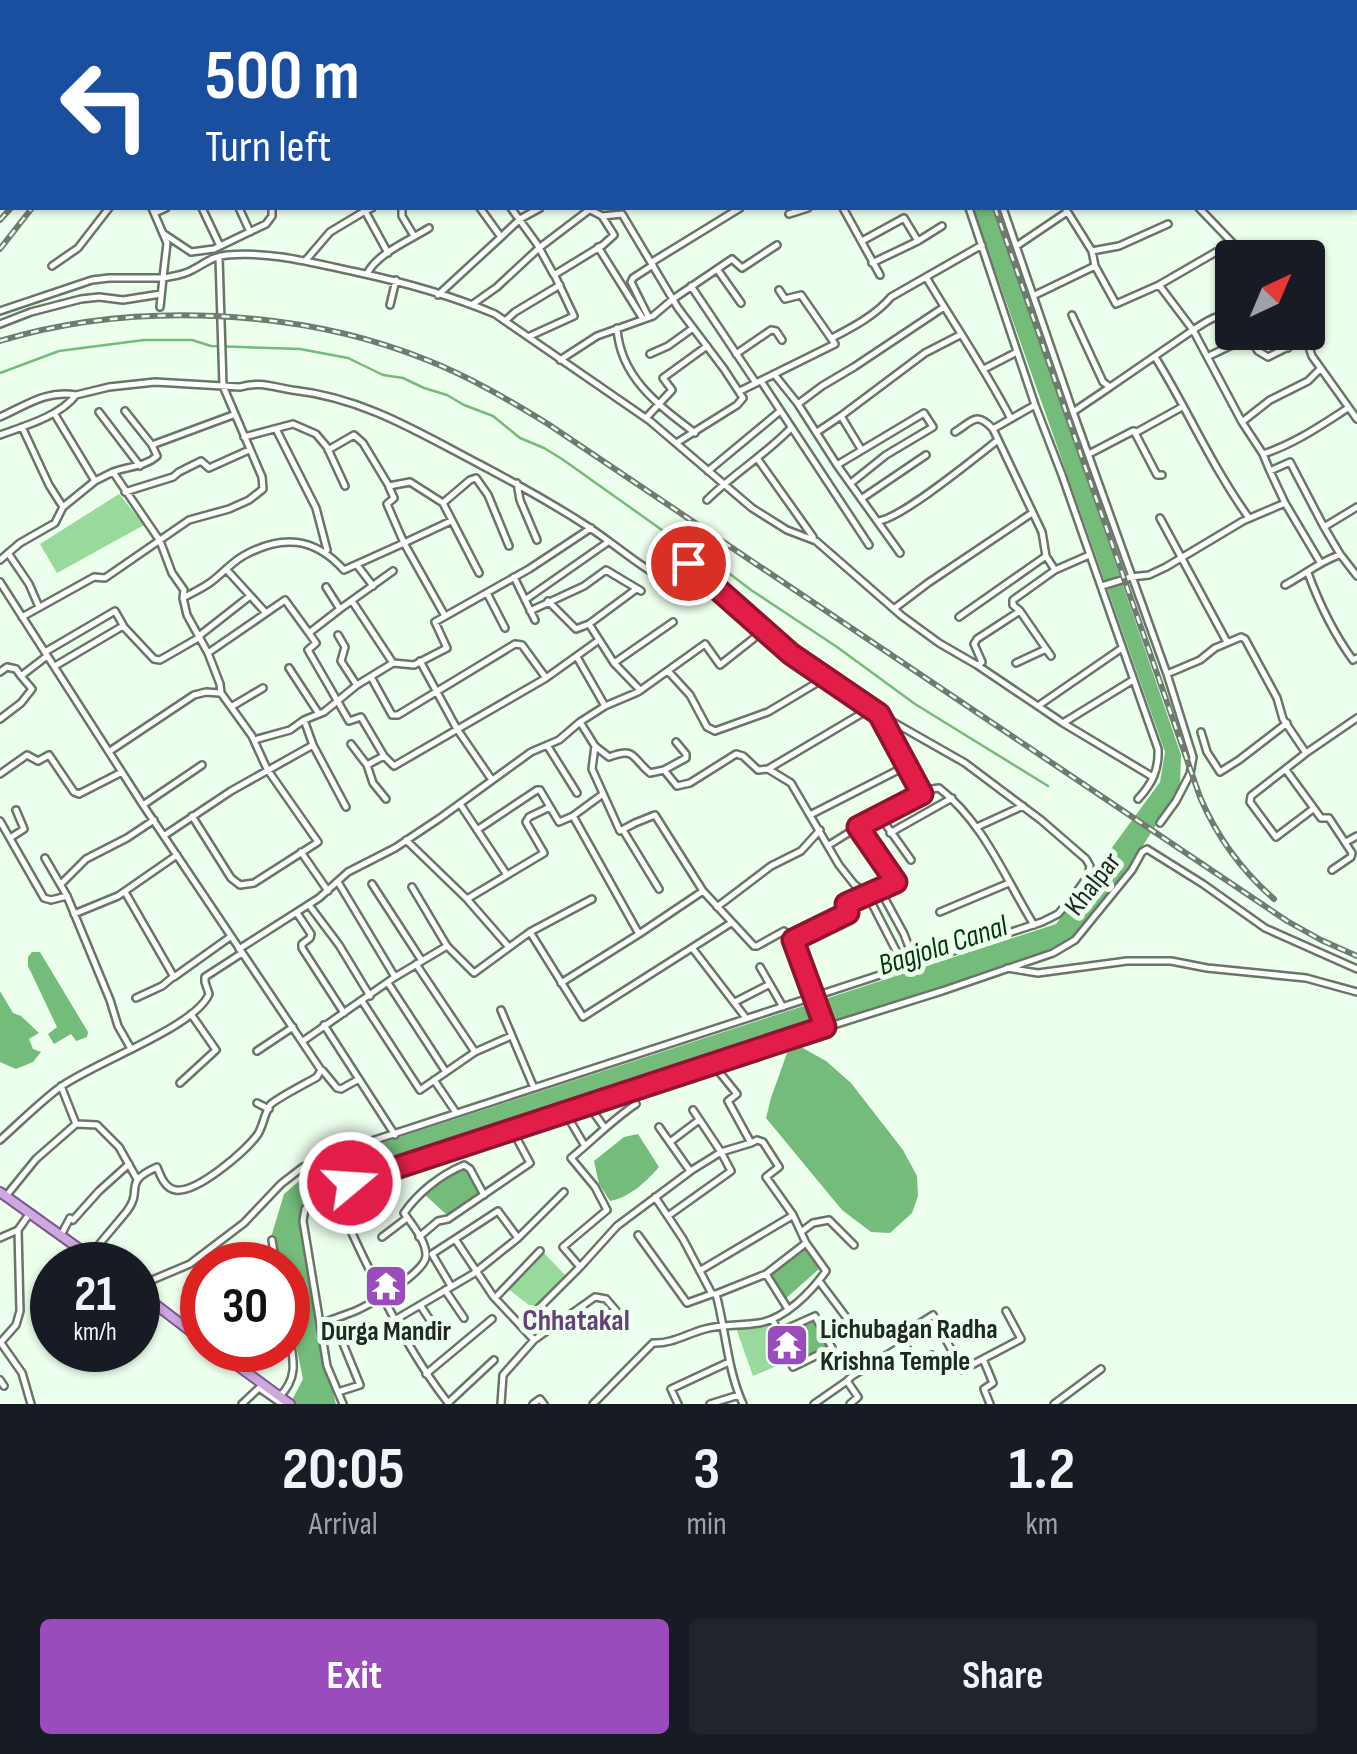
<!DOCTYPE html>
<style>
:root{--surface:#171b24;--page:#20242c;--text:#f1f3f6;--muted:#9ea1a6;--accent:#9a4bbc}
body{margin:0;font-family:"Sofia Sans Condensed",sans-serif;background:var(--page);color:var(--text);height:100vh;display:flex;flex-direction:column;font-size:38px;white-space:nowrap}
*{box-sizing:border-box;margin:0}
p{font-size:32px;color:var(--muted)}
.icon{flex:none;width:55px;height:55px;fill:none;stroke:currentColor;stroke-width:2;stroke-linecap:round;stroke-linejoin:round}
.map{position:relative;height:1404px;overflow:hidden}
.drawer{display:flex;flex-direction:column;background:var(--surface);flex:1}
.drawer>*{flex:none}
.top-card{position:absolute;left:0px;top:0px;width:1358px;height:210px;box-shadow:0 2px 8px #0004;background:#1a4fa0;color:#fff;overflow:hidden}
.needle{width:65px;rotate:44deg}
.controls{position:absolute;left:1215px;top:240px;display:grid;gap:20px}
.controls a{display:grid;place-items:center;width:110px;height:110px;border-radius:10px;background:var(--surface);box-shadow:0 2px 8px #0004;font-size:50px}
.speed{position:absolute;left:30px;top:1242px;display:flex;gap:20px;font-size:50px;font-weight:700;text-align:center}
.speed>*{display:grid;place-content:center;width:130px;height:130px;border-radius:50%;background:var(--surface);box-shadow:0 2px 8px #0004;line-height:1}
.speed small{font-size:25px;font-weight:400}
.speed .limit{border:15px solid #d22;background:#fff;color:#111}
.pin{position:absolute;display:grid;place-items:center;width:85px;height:85px;color:#fff;margin:-42px;border:5px solid #fff;border-radius:50%;box-shadow:0 2px 10px #0007}
.me{position:absolute;width:110px;margin:-55px;rotate:72deg;stroke-linejoin:round;filter:drop-shadow(0 0 8px #0008)}
.turn{display:flex;align-items:center;gap:35px;height:210px;padding:0 40px;font-size:45px}
.turn .icon{width:130px;height:130px;stroke-width:2.5}
.turn b{display:block;font-size:70px;line-height:85px}
.eta{display:flex;justify-content:space-evenly;align-items:center;height:170px;text-align:center}
.eta b{font-size:60px;font-weight:700;line-height:70px}
.button{display:flex;gap:20px;margin-top:auto;padding:20px 40px}
.button a{flex:1;height:115px;border-radius:10px;background:var(--accent);color:#fff;font-size:40px;font-weight:700;line-height:115px;text-align:center}
.button a+a{background:var(--page);color:var(--text)}
.map>svg:first-child{display:block}
.green{fill:#98d99c}
.water{fill:#74bc7a}
.lines{fill:none;stroke-linecap:round;stroke-linejoin:round}
.stream{stroke:#74bc7a;stroke-width:2.5}
.street-casing{stroke:#677667;stroke-width:10}
.secondary-casing{stroke:#677667;stroke-width:12}
.primary-casing{stroke:#7c5690;stroke-width:12}
.street{stroke:#fff;stroke-width:5}
.secondary{stroke:#e6d4ef;stroke-width:8}
.primary{stroke:#cea9e0;stroke-width:8}
.rail-casing{stroke:#707b70;stroke-width:6}
.rail{stroke:#edffed;stroke-width:2.5;stroke-dasharray:8;stroke-linecap:butt}
.route-casing{stroke:#92132f;stroke-width:25}
.route{stroke:#e11d48;stroke-width:18}
.labels{text-anchor:middle;dominant-baseline:central;stroke-width:10;stroke-linejoin:round;paint-order:stroke}
.street-label{font-size:28px;fill:#212822;stroke:#edffed}
.poi-label{font-size:28px;font-weight:bold;fill:#212822;stroke:#edffed;text-anchor:start}
.water-label{font-size:30px;font-style:italic;fill:#00360c;stroke:#edffed}
.neighbourhood-label{font-size:30px;font-weight:bold;fill:#664078;stroke:#edffed}
</style>
<div class="map">
<svg width="1357" height="1404" viewBox="0 0 1357 1404">
<rect width="100%" height="100%" fill="#edffed"/>
<!-- green -->
<path class="green" d="M119 494 144 525 57 573 40 544Z
M543 1252 566 1276 534 1309 507 1288Z
M772 1322 788 1361 753 1376 736 1328Z"/>
<!-- water -->
<path class="water" d="M973 208H994L1181 755 1180 787 1094 923 1064 950 710 1069 319 1191 303 1207 301 1223 327 1369 336 1404H290L303 1379 288 1307V1265H279L272 1234 284 1194 320 1163 1056 924 1160 782 1165 752Z
M32 952H40L88 1032 87 1037 76 1041 71 1034 54 1044 48 1034 57 1027 28 966V957Z
M0 991 13 1013 21 1016 39 1033 29 1039 33 1049 41 1052 33 1062 16 1069 0 1062Z
M801 1047 826 1061 851 1083 903 1150 917 1176 918 1196 912 1213 890 1233 871 1232 842 1210 766 1118 771 1098 787 1053Z
M638 1134 659 1167C647 1181 629 1198 610 1201L599 1184 594 1161 624 1137Z
M464 1166 480 1192 448 1216 422 1192Z
M804 1248 819 1269 784 1300 769 1275Z
M814 1319 830 1347 793 1366 787 1349 791 1347 786 1332Z"/>
<g class="lines">
<!-- stream -->
<path class="stream" d="M0 373 59 351 144 340H192L211 346 300 349 348 358 383 375 403 378 424 388 447 395 464 405 493 416 520 438 544 448 562 459 676 540 701 552 751 590 837 647 915 704 1048 786"/>
<!-- street casing -->
<g class="street-casing">
<path id="street" d="M281 0 284 2
M359 0 362 2
M446 0 448 2
M495 0 497 2
M560 0 562 2
M603 0 604 2
M642 0 644 2
M690 0 692 2
M730 0 732 2
M53 2 56 0
M111 2 114 0
M130 2 132 0
M395 2 397 0
M551 2 554 0
M809 2 814 0
M932 2 936 0
M0 49 2 47
M0 79 2 76
M0 98 2 95
M0 109 2 111
M0 177 2 174
M152 208 167 243 163 278C173 276 184 275 192 270 204 264 213 256 227 255 271 251 313 263 356 272 403 282 450 295 495 314L650 421 752 508 787 530 816 541 902 616 939 643 977 665 1063 723 1153 777
M202 208 220 246
M239 208 250 232
M363 208 365 211 372 208
M402 208V216L414 236
M511 208 537 244 554 275 603 245 614 235 602 216
M587 208 602 216 622 214 678 308 724 369 743 398 737 405 678 442
M843 208 880 275
M969 208 1035 405 1062 475 1158 749C1159 770 1152 784 1138 799
M1003 208 1073 412
M1065 208 1092 251 1095 266 1116 304 1159 285 1193 330C1206 322 1218 312 1232 317
M1199 208 1247 258
M155 213 166 208
M789 214 808 208
M164 234 191 252 214 249 266 224 272 216V208
M501 237 520 219 540 208
M862 241 904 218 918 241 942 226
M1018 245 1067 212
M598 247 643 319
M1092 251 1119 246 1168 224
M306 260 330 232 365 211 388 253
M652 262 740 208
M872 263 918 241
M52 266 78 248 109 208
M717 269 741 303
M367 274C376 254 410 240 429 228
M926 277C954 324 985 369 1010 417
M1159 285 1216 252 1223 251 1232 261
M691 286 756 383
M438 295 501 237 480 208
M1035 295 1095 266
M473 304 497 287 539 248 589 210
M390 305 396 280
M0 311 92 280 109 278H163L160 307
M1072 315 1103 382 1110 387 1193 330 1242 422
M648 316 631 282 633 278 653 265
M505 321 515 312 560 285
M0 324 31 312 81 299 99 297 123 300 161 294
M617 328C620 377 658 405 695 433
M1246 332 1258 351 1268 357 1306 338 1312 356 1357 419
M1279 332 1288 348
M530 336 574 316 555 276
M832 338C853 327 876 315 891 297L982 245
M650 354 668 346 693 328
M736 354 771 330 776 331 782 340
M1209 356 1249 337
M1155 357C1188 410 1212 467 1249 518
M560 360 597 336 653 316 673 299 732 259 742 268 777 245
M984 369 1017 352
M1320 369 1308 381 1270 400 1242 422 1263 454 1270 471 1290 462 1324 527
M774 374 798 404 837 465 900 553
M761 381 869 545
M1110 387 1073 412 1167 674 1193 757 1190 774 1176 801 1160 823
M740 391 835 344 801 295 785 299 779 290
M798 404 822 386 854 367 944 307
M125 411 152 445
M99 412 140 466
M54 413 95 481 113 472 160 541 172 573 184 590 183 598 187 615 208 653 220 684 221 693 252 736 267 769 318 842 254 883 240 885 231 878 192 816
M841 416 925 353 960 335
M0 417C27 405 46 390 76 395
M646 418 672 390 663 378 707 346
M22 427 49 485 63 507 95 481
M276 429 316 508 327 550
M993 429 1035 405
M1134 431 1157 475H1162
M817 432 841 416 861 449
M955 432C973 421 976 411 993 429L1042 532 1046 556 1055 570
M0 435C25 426 60 416 76 395L109 387 155 382 240 387C259 381 273 387 292 390 364 398 418 432 481 465 517 484 553 504 587 526 615 544 639 567 669 582L688 563 762 627 753 639 720 665 705 644 638 692 605 706 580 722 559 740 531 752 440 818 395 848 348 872 319 898 239 949
M244 437 293 424 316 434 327 447 345 486
M328 450 354 435 363 443 389 486 410 482 443 503 470 480 476 478 488 495 509 546
M1089 454 1133 431 1137 432 1182 407
M1263 454C1294 444 1320 426 1348 408
M757 458 813 537
M837 465 924 413 933 427 886 455 851 483
M708 471 779 412
M1270 471 1285 503
M113 472C128 466 145 467 157 456L152 445 233 415
M517 483 520 500 537 540
M389 487 394 498 387 504 404 543 451 521
M125 492 173 477 179 472 201 461 209 468 249 450
M861 499 926 455
M707 500C733 474 765 455 790 429
M443 503 479 573
M1357 507 1324 527 1340 554 1357 576
M1160 518 1227 642
M878 521C901 519 976 457 998 440
M8 553 29 584 39 607
M0 560 20 543 55 523 63 507
M357 565 373 586
M226 569 266 613
M1308 573C1319 603 1334 634 1353 660L1357 658
M514 577 535 620
M0 582 143 805 321 1070 317 1077C307 1083 277 1098 270 1105 265 1112 263 1126 258 1134 246 1151 197 1193 176 1190 165 1189 160 1175 157 1167 121 1183 144 1189 127 1211 115 1226 102 1240 91 1255
M1285 585C1304 575 1319 562 1339 555
M1102 586 1131 577 1149 575 1166 567 1243 521 1285 503 1320 562
M326 587 340 609 393 571
M487 593 505 628
M183 598C192 593 203 588 211 582 222 574 231 563 243 556 282 534 314 537 344 570L404 543 445 616
M525 600 608 542
M352 601 393 663
M548 601 576 629 589 624 614 663 640 690
M895 608 928 583 1032 513
M530 611 584 586 606 570 641 591
M22 617 94 577 105 578 189 520 229 509 249 500 263 489 262 477 223 386 219 257
M959 617 1046 556
M589 624 635 590
M309 633 316 643 308 650 349 721 361 717 384 756 394 766 546 678 599 640
M338 635 345 647 341 661 356 684
M199 636 250 596
M45 652 115 611 123 625
M208 653 285 600 309 633 340 609
M1051 656 1020 611 1013 605V600L1055 570 1087 556
M577 657 605 706
M420 661 457 729 492 780
M614 663 673 622
M1016 663 1046 649
M978 665 982 662 974 644 977 639 1020 611
M55 666 123 626 154 659 160 660 200 637
M289 668 319 714
M668 671 690 695 707 727 715 731 768 712 825 678
M0 672 7 667 16 669 21 676 47 656
M1167 674 1200 660 1215 648 1241 637 1245 639 1277 698 1283 719 1306 753 1251 796 1250 802 1276 837 1313 809
M371 677 392 715H398L515 644 522 645 546 678
M1038 706 1122 648
M231 707 263 688
M879 714 922 794 932 789 939 788C984 823 1005 878 1034 925
M0 719 21 703 32 689 21 676
M304 720 313 745 346 807
M580 722 595 746 592 769 620 831 635 823 655 815 703 891 754 946H757L784 931 793 940H796L835 917 847 913 846 904 895 882 858 827
M1063 723 1133 680
M1201 732 1207 752 1220 772 1239 760 1287 723
M254 740 290 730 304 720 324 712 357 685 393 663 414 665 447 648 435 622 529 569 591 528
M351 744 367 765 384 756
M547 745 577 793
M595 746 609 757C636 747 631 757 650 773L664 770 677 786 690 783 736 754 743 756 758 770 768 769 791 783 839 865 854 884 868 896 904 966
M110 751 194 695 206 692 219 693
M1306 753 1357 718
M367 765 373 783 386 799
M768 769 871 708
M664 770 686 758V754L676 742
M1286 770 1321 818H1329L1352 853 1351 857 1332 870
M0 774 27 755 38 761 49 755 74 792 79 794 122 772
M460 804 507 875
M143 805 202 765
M810 815 906 766
M879 815 911 860
M573 816 639 934
M0 821 44 898 51 900 67 896 110 1000 118 1026 130 1047
M977 827 1023 806
M477 830 537 790H540L550 807
M623 830 659 889
M890 833 952 798
M165 835 231 791 313 745
M10 838 24 829 16 810
M406 840 467 899 508 946
M1346 842 1357 836
M829 845 869 820 922 794
M301 852 328 891
M45 858 67 896
M338 882 395 977
M61 884 86 859 127 838 154 820
M372 884 422 961
M412 887 447 946 474 973 530 932 592 899
M880 890 904 934 915 963
M125 892 174 977 230 937
M467 899 544 853 526 822 529 817 550 807 559 822 573 816 603 794
M309 905 339 945 370 996
M717 907 771 866 801 851 820 830
M940 912 1009 883
M297 913 311 934 310 938 302 944V948L344 1013
M74 914 118 896 177 855
M530 932 583 1017 731 923
M794 941 825 1027
M693 949 746 1018
M416 964 475 1052
M760 967 783 1007
M1007 968 1038 973 1127 961H1171L1207 968 1306 978 1357 992
M388 983 446 1072
M561 983 639 934 703 891
M136 998 162 986 173 977
M362 1001 420 1090 475 1052 511 1036
M735 1002 770 984
M501 1010 534 1088
M324 1025 395 1135
M303 1041 395 977 447 946
M257 1051 293 1027
M712 1063 737 1094 728 1101 751 1143 757 1140 763 1142 779 1167 766 1177 793 1215 806 1243 766 1274 716 1294
M323 1071 337 1088 341 1089 359 1079
M434 1080 455 1111
M180 1083 216 1050 191 1014
M257 1103 269 1109
M589 1106 604 1127
M566 1114 585 1146
M77 1124 97 1125 119 1147 137 1179
M659 1127 690 1171
M0 1140C19 1123 38 1104 59 1088 92 1063 196 1027 209 994L205 982V977L242 953
M670 1142 699 1120
M6 1196 36 1159 76 1124 61 1086
M655 1197 683 1239 712 1294H716C726 1331 727 1369 743 1404
M340 1204C350 1232 363 1256 376 1283 397 1326 419 1366 449 1404
M668 1216 731 1171 721 1152 751 1143
M801 1232 813 1223 829 1220 854 1245
M61 1235 70 1218 73 1220 99 1191 129 1164
M638 1235 687 1303 712 1294
M382 1237 407 1218
M419 1237 438 1221 448 1219 530 1163 516 1137
M0 1238 18 1230
M518 1238 564 1192
M455 1239 493 1296 521 1326 580 1267 617 1226 692 1170 721 1152 693 1110
M272 1240 276 1265
M580 1267 563 1247 607 1210 595 1187 571 1158C593 1140 612 1120 636 1104
M701 1270 792 1216
M766 1274 788 1309
M819 1281 855 1329
M138 1286 190 1264 244 1223 281 1184 303 1167 332 1154 1042 922 1058 914 1073 897 1088 876 1090 866 1086 859 1041 820 965 763 879 714 791 654 762 627
M445 1290 464 1318
M495 1298 540 1251
M420 1305 440 1335
M333 1319 360 1385 338 1392
M773 1320 793 1367 832 1348 815 1316 777 1333
M393 1321 473 1274 518 1238 498 1211 432 1254 451 1286
M320 1324C330 1320 340 1317 350 1313 366 1308 425 1273 426 1256 427 1242 411 1223 404 1213 418 1193 440 1175 464 1165L470 1169 484 1195
M534 1340 595 1297 606 1299 618 1313
M0 1343 16 1325 20 1311 18 1230 30 1213
M1 1343 22 1373 31 1404
M953 1354 936 1362 932 1355 914 1362 905 1344 903 1334 933 1315 962 1370 1021 1339 1006 1311
M983 1359 993 1383 984 1389 990 1404
M426 1374 492 1319
M0 1380 4 1386
M847 1381 858 1397 850 1404
M259 1388 282 1404
M279 1397C301 1376 292 1355 288 1329
M448 1403 494 1360
M242 1404 260 1387
M343 1404 327 1366 303 1221 305 1209 320 1194 612 1099 693 1069 942 991 1053 953 1075 940 1132 870 1142 852 1147 849 1203 884 1265 928 1357 969
M501 1404 503 1375 534 1340 521 1326
M533 1404 540 1399 544 1404
M593 1404 653 1343C672 1344 686 1334 705 1329 723 1324 741 1326 759 1323 785 1319 811 1292 826 1271L806 1243
M678 1404 671 1389 729 1362
M710 1404 739 1395
M814 1404 847 1381 852 1376 905 1344
M1054 1404 1101 1369"/>
</g>
<!-- secondary casing -->
<g class="secondary-casing">
<path id="secondary" d="M8 0 10 2
M791 0 793 2
M257 2 259 0
M983 2 986 0"/>
</g>
<!-- primary casing -->
<g class="primary-casing">
<path id="primary" d="M0 1192 102 1265
M138 1291 202 1340
M216 1350 290 1404"/>
</g>
<!-- street -->
<use href="#street" class="street"/>
<!-- secondary -->
<use href="#secondary" class="secondary"/>
<!-- primary -->
<use href="#primary" class="primary"/>
<!-- rail casing -->
<g class="rail-casing">
<path id="rail" d="M930 0 931 2
M170 2 172 0
M198 2 200 0
M242 2 244 0
M995 208 1200 797C1217 837 1241 870 1274 899
M0 220 11 208
M0 249 32 208
M0 341C132 301 299 308 427 360 470 377 509 400 548 424L1287 921 1321 940 1357 956"/>
</g>
<!-- rail -->
<use href="#rail" class="rail"/>
</g>
<g class="lines">
<!-- route casing -->
<g class="route-casing">
<path id="route" d="M350 1183 825 1027 793 940 848 913 846 904 896 882 858 827 922 794 879 714 791 654 688 563"/>
</g>
<!-- route -->
<use href="#route" class="route"/>
</g>
<!-- icons -->
<defs>
<g id="temple-square" transform="scale(2.25)"><rect x="-9" y="-9" width="18" height="18" rx="4" fill="#9a4bbc" stroke="#edffed"/><path d="M0-6L5-2H3V0L6.5 2.5H4V6H1.5V3h-3V6H-4V2.5H-6.5L-3 0V-2H-5Z" fill="#fff"/></g>
</defs>
<g fill-rule="evenodd">
<use href="#temple-square" x="386" y="1286"/>
<use href="#temple-square" x="787" y="1345"/>
</g>
<g class="labels">
<!-- street labels -->
<g class="street-label">
<text transform="translate(1093 884) rotate(-52)">Khalpar</text>
</g>
<!-- poi labels -->
<g class="poi-label">
<text x="820" y="1329">Lichubagan Radha<tspan x="820" dy="32">Krishna Temple</tspan></text>
<text x="386" y="1331" text-anchor="middle">Durga Mandir</text>
</g>
<!-- water labels -->
<g class="water-label">
<text transform="translate(943 946) rotate(-18)">Bagjola Canal</text>
</g>
<!-- neighbourhood labels -->
<g class="neighbourhood-label">
<text x="576" y="1321">Chhatakal</text>
</g>
</g>
</svg>
<div class="controls">
<a><svg class="needle" viewBox="-14 -14 28 28"><path d="M0-13l5 13h-10z" fill="#e53935"/><path d="M0 13l5-13h-10z" fill="#9ea1a6"/></svg></a>
</div>
<div class="speed"><div>21<small>km/h</small></div><div class="limit">30</div></div>
<div class="pin" style="left:688px;top:563px;background:#d93025"><svg class="icon" aria-label="arrive" viewBox="0 0 24 24"><path d="M6 21V4h12l-3 4 3 4H6"/></svg></div>
<svg class="me" style="left:350px;top:1183px" viewBox="-20 -20 40 40"><circle r="17" fill="#e11d48" stroke="#fff" stroke-width="3"/><path d="M0-11L8 9 0 5-8 9z" fill="#fff"/></svg>
<div class="top-card">
<div class="turn"><svg class="icon" aria-label="left" viewBox="0 0 24 24"><path d="M17 20v-9H6M10 6l-5 5 5 5"/></svg><div><b>500 m</b>Turn left</div></div>
</div>
</div>
<section class="drawer">
<div class="eta">
<div><b>20:05</b><p>Arrival</p></div>
<div><b>3</b><p>min</p></div>
<div><b>1.2</b><p>km</p></div>
</div>
<div class="button"><a>Exit</a><a>Share</a></div>
</section>
